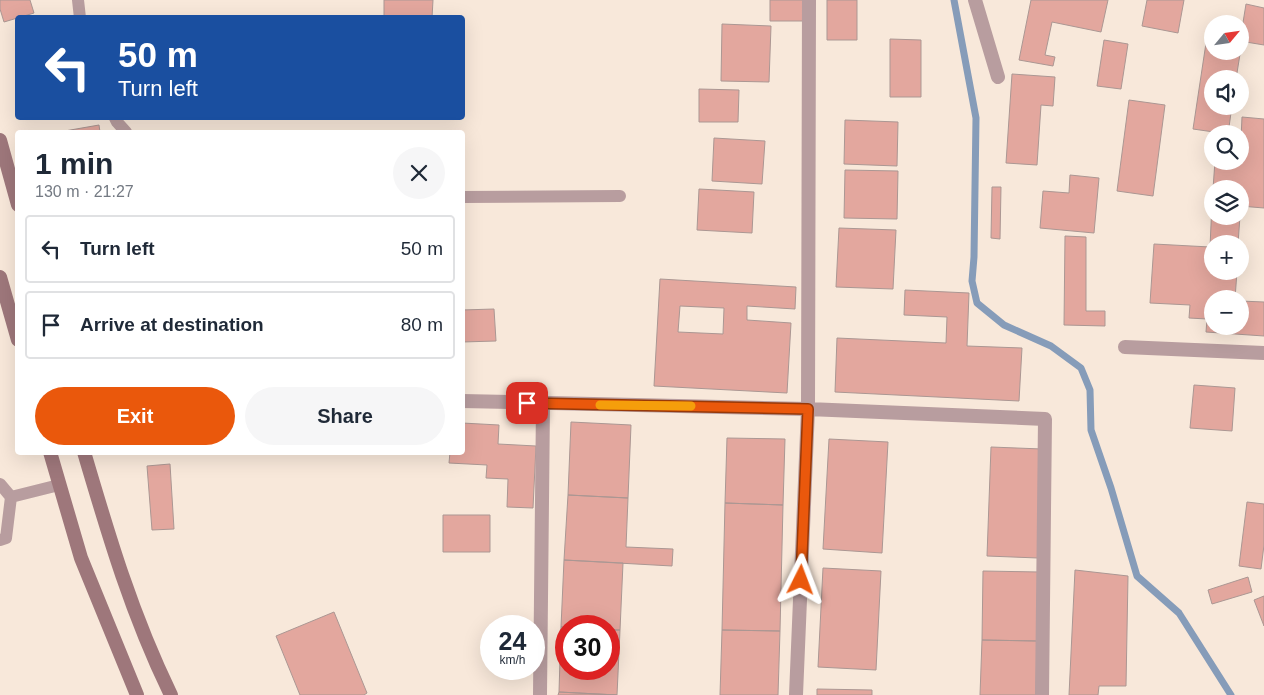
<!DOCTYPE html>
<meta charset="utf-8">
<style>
:root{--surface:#fff;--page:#f6f6f7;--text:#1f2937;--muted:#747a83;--line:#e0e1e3;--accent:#ea580c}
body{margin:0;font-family:Arial,sans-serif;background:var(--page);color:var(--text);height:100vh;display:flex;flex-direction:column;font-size:19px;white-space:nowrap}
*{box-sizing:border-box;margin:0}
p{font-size:16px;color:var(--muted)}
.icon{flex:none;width:28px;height:28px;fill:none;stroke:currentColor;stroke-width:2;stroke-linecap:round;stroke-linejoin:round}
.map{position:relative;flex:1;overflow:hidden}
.side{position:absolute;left:15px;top:130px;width:450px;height:325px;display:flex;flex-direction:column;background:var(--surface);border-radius:5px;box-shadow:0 5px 20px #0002}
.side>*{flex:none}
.guide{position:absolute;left:15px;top:15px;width:450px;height:105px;border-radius:5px;box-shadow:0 5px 20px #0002;background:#1a4fa0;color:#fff;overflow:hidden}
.needle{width:32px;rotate:61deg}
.tools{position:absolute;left:1204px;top:15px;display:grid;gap:10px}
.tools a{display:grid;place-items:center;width:45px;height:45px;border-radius:50%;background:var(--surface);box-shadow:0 5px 20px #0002;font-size:25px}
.speed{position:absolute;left:480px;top:615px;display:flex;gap:10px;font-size:25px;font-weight:700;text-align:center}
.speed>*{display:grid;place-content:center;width:65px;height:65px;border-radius:50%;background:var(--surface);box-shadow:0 5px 20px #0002;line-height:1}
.speed small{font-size:12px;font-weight:400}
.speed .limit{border:8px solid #d22;background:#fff;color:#111}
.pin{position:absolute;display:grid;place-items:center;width:42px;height:42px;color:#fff;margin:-21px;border-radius:10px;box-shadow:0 2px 8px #0006}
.me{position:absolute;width:55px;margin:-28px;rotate:3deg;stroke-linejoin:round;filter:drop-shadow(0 0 4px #0008)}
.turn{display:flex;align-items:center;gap:18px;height:105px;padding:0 20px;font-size:22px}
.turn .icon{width:65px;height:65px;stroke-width:2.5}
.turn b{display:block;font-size:35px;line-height:42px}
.round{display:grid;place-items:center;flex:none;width:52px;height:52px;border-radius:26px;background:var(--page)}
.headline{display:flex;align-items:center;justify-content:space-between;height:85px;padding:0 20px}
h1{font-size:30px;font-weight:800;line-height:38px}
.action{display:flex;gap:10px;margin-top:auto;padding:10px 20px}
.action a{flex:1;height:58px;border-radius:30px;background:var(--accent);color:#fff;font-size:20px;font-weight:800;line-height:58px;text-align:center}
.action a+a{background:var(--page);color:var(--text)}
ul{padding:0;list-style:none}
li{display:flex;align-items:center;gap:15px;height:68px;margin:0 10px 8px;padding:0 10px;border:2px solid var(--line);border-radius:5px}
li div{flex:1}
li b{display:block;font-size:19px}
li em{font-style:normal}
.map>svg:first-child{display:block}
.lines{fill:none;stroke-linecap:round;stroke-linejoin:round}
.stream{stroke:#869cb9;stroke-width:7}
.building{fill:#e3a79e;stroke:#ab9793;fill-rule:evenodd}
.service{stroke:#b89d9f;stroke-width:12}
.minor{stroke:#b89d9f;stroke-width:14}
.secondary{stroke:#9e777b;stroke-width:14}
.route-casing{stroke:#983908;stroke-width:12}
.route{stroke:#ea580c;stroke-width:9}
.slow{stroke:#f59e0b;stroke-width:9}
</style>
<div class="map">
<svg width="1264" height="695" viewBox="0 0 1264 695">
<rect width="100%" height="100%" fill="#f8e8da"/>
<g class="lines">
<!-- stream -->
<path class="stream" d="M954 0 976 118 974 257 972 281 977 303 1004 325 1051 346 1081 368 1090 390 1091 430 1111 488 1137 576 1179 613 1231 695"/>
</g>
<!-- building -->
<path class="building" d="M0 0H30L34 13 4 22 0 9Z
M384 0H433L432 18H384Z
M770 0H805V21H770Z
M827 0H857V40H827Z
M1031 0H1108L1101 32 1052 22 1045 55 1055 57 1053 66 1019 60Z
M1147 0H1184L1178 33 1142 26Z
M1246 4 1264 8V45L1240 41Z
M722 24 771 26 769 82 721 81Z
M890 39 921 40V97H890Z
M1104 40 1128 44 1121 89 1097 86Z
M1206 43 1212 44V51H1240L1241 48 1236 79H1212V106H1232L1228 134 1193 129Z
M1012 74 1055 77 1053 106 1041 105 1037 165 1006 163Z
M699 89 739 90 738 122H699Z
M1129 100 1165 105 1153 196 1117 191Z
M1242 117 1264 119V208L1240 206V210V189H1213L1215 161H1240Z
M845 120 898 122 897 166 844 164Z
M99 125 100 132H59Z
M714 138 765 141 762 184 712 181Z
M845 170 898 171 897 219 844 218Z
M1070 175 1099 178 1094 233 1040 228 1043 191 1069 193Z
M992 187H1001L1000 239 991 238Z
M699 189 754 192 752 233 697 230Z
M1212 203V216H1240L1238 244H1212V271H1237L1235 299H1212V326H1240V301L1264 302V336L1206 332 1207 319 1189 318 1190 305 1150 303 1154 244 1210 247Z
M839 228 896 230 893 289 836 287Z
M1065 236 1086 237V311H1105V326L1064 325Z
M660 279 796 287 795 309 747 306V320L791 323 787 393 654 386ZM680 306 724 308 723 334 678 332Z
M905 290 969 293 967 346 1022 348 1019 401 835 392 837 338 946 343 947 317 904 315Z
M494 309 496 341 462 342V310Z
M1194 385 1235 388 1232 431 1190 428Z
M571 422 631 425 628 498 568 495Z
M462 423 499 425 498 444 536 446 533 508 507 507 508 479 486 478 487 465 449 463 450 452H462Z
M727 438 785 439 783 505 725 503Z
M829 439 888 442 882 553 823 549Z
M991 447 1042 449 1038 558 987 556Z
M170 464 174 529 152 530 147 466Z
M568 495 628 498 626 547 673 549 672 566 564 560Z
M1247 502 1264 504V545L1261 569 1239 566Z
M725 503 783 505 780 631 722 630Z
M443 515H490V552H443Z
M564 560 623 563 620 630H609V626L561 627Z
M823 568 881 571 876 670 818 667Z
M1075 570 1128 576 1126 686H1099L1098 695H1069Z
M983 571 1039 572 1037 641 982 640Z
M1248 577 1252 592 1212 604 1208 590Z
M1264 596V626L1254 600Z
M334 612 367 693 364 695H300L276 636Z
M561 627H566V669H609V630H620L617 695 559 692Z
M722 630 780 631 778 695H720Z
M982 640 1037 641 1036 695H980Z
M817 689 872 690V695H817Z
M559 692 617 695H558Z"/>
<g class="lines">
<!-- service -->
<path class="service" d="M78 0 80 18
M115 118 117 122 126 132
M462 197 620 196
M0 484 11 497 6 538 0 540
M11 497 59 485"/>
<!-- minor -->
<path class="minor" d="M975 0 998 77
M1125 347 1264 353
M462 401 808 409 1045 419 1042 695
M540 695 543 404
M796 695 808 409 809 0"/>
<!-- secondary -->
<path class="secondary" d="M0 140 18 205
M0 277 18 340
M50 452 81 558 137 695
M84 452C109 537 132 615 171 695"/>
</g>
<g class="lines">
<!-- route casing -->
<g class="route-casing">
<path id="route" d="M527 403 808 409 801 580"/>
</g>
<!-- route -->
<use href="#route" class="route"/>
<!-- slow -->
<path class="slow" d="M600 405 691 406"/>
</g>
</svg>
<div class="tools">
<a><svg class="needle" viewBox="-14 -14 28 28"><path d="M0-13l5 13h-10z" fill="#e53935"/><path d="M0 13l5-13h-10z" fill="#747a83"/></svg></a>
<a><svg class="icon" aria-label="sound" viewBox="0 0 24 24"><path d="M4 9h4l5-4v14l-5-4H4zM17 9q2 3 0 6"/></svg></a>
<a><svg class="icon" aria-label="search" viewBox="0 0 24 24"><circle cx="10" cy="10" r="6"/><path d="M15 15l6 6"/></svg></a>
<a><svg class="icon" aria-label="layers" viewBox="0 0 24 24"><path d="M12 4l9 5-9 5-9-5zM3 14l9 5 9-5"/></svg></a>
<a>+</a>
<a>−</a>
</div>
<div class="speed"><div>24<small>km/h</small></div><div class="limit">30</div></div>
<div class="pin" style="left:527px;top:403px;background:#d93025"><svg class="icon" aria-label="arrive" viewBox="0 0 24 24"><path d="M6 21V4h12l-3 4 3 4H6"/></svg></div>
<svg class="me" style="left:801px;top:580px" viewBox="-20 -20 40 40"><path d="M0-17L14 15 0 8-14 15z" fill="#ea580c" stroke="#fff" stroke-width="4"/></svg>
<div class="guide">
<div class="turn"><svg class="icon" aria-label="left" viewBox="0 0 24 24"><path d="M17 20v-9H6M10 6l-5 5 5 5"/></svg><div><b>50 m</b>Turn left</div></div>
</div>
<section class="side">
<div class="headline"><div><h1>1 min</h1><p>130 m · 21:27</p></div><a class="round"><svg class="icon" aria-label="close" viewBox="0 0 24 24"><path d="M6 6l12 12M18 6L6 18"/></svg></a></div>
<ul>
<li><svg class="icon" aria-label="left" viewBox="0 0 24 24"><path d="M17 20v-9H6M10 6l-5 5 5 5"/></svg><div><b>Turn left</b></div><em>50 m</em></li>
<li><svg class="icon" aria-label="arrive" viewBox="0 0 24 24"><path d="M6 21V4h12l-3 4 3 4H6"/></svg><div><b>Arrive at destination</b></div><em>80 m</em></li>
</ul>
<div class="action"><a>Exit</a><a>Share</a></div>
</section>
</div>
